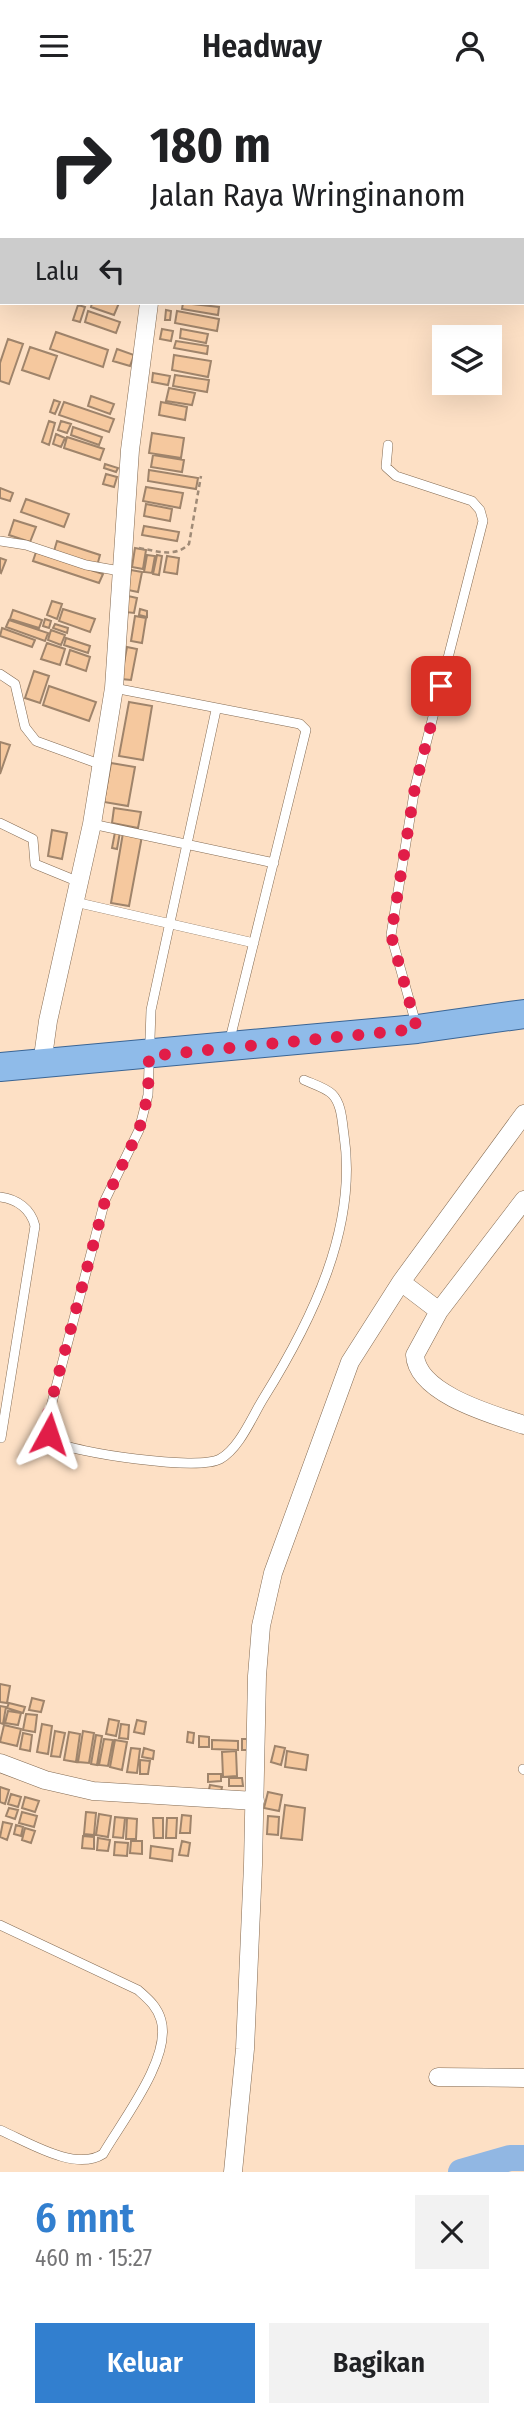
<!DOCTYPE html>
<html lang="id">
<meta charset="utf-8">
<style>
:root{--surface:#fff;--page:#f2f2f2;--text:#202124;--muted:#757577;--accent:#327fcf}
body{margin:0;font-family:"Fira Sans Condensed",sans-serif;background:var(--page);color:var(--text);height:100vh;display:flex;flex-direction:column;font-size:26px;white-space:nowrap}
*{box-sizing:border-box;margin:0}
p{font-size:23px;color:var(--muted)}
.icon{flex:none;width:38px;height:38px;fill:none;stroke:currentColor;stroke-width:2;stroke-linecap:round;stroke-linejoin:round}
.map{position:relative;height:2081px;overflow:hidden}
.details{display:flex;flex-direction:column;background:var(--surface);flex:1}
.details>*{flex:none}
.guide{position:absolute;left:0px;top:0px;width:525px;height:214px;box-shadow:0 7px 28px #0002;background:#fff;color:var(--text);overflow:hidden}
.fabs{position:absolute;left:432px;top:234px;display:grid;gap:14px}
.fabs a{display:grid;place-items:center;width:70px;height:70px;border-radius:0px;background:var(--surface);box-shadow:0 7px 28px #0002;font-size:35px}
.pin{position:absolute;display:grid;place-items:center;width:60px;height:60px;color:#fff;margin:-30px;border-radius:14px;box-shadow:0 4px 10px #0006}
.me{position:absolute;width:77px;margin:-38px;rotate:5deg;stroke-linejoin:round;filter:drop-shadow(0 0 5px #0008)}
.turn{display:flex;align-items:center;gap:24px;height:147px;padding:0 35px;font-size:32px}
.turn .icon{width:91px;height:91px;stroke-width:2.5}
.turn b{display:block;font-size:49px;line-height:60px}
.then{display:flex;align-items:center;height:66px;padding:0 35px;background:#0003;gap:14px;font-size:26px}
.round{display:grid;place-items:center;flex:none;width:74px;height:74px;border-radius:0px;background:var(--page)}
.head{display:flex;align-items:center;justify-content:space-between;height:119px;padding:0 35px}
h1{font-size:42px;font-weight:600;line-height:52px;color:var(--accent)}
.button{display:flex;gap:14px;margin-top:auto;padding:14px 35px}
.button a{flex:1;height:80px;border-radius:0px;background:var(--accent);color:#fff;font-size:28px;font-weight:600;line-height:80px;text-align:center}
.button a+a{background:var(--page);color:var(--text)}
header{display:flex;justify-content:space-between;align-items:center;height:91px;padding:0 35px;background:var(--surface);font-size:32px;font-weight:600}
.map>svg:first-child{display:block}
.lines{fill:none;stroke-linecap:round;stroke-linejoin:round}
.river{stroke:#91b7e3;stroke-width:26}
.building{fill:#f5c89e;stroke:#9f846b;stroke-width:2}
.service-casing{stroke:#836a52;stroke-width:10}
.minor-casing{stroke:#836a52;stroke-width:19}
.primary-casing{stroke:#3a6595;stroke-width:30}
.path{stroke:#a08b77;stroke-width:2.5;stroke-dasharray:5 3.5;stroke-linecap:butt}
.service{stroke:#fff;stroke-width:9}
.minor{stroke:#fff;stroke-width:18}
.primary{stroke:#8fbbe9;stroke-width:28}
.route{stroke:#e11d48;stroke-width:12;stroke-dasharray:0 21.6}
</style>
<header><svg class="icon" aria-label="menu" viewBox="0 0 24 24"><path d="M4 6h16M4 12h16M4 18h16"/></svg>Headway<svg class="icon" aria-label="person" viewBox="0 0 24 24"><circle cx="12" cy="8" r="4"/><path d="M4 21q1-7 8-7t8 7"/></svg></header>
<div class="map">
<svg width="524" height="2081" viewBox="0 0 524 2081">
<rect width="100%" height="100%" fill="#fde0c5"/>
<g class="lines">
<!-- river -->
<path class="river" d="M461 2081 510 2067H524"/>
</g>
<!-- building -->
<path class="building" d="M92 212H119L114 224 91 216Z
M183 212 219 216 218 224 182 218Z
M78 214 85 216 80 231 73 229Z
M166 219 171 220 170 229H165Z
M88 220 120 231 116 242 85 231Z
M177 220 219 228 217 240 175 232Z
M162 238 173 240 171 250 160 248Z
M181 238 208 243 206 252 180 247Z
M56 241 108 259 103 276 50 258Z
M8 248 23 253 9 293 0 290V272Z
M176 250 208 255 207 263 174 257Z
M30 256 57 265 49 288 22 279Z
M117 258 134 264 130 275 113 270Z
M174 264 211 270 208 286 172 279Z
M153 282 170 285 168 294 152 291Z
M175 284 209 289 207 301 173 295Z
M169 297 195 302 192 314 166 310Z
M91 305 114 313 110 323 88 315Z
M54 309 60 311 55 323 50 321Z
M64 311 114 328 109 341 59 324Z
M161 311 187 316 185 329 159 324Z
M49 330 55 332 49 354 42 351Z
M61 330 71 333 67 342 58 339Z
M73 336 102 346 99 354 71 344Z
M152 342 184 347 181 367 149 362Z
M56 343 65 347 61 356 53 353Z
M67 346 104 358 100 369 64 357Z
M153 364 184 369 182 381 151 376Z
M105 373 118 377 116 381 104 377Z
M149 379 198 387 196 398 148 390Z
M106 383 117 386 114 396 103 393Z
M146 396 183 402 180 417 143 410Z
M0 397 13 402 10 410 0 407Z
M26 408 69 423 64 436 21 421Z
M146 413 172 418 170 430 144 425Z
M14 429 36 436 30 451 9 444Z
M144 435 179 441 177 450 142 444Z
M57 450 100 464 97 475 54 460Z
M135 457 146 459 143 478 132 476Z
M36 461 103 483 99 492 33 470Z
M147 464 155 465 152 482 144 481Z
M157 464 162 465 159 484 153 483Z
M167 465 179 467 177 483 164 481Z
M0 467 6 469 1 482 0 481Z
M131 479 142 481 138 501 128 499Z
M128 505 137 507 134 522 125 521Z
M52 510 62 513 57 528 47 524Z
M63 518 95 528 90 541 59 530Z
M140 518 147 520V526L139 524Z
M13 519 42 529 39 537 10 528Z
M135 525 146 527 142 552 131 550Z
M45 528 51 530 49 537 43 535Z
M9 529 48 542 45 550 6 536Z
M55 533 68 537 67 542 53 537Z
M2 537 35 549 32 556 0 545Z
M51 539 65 544 61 554 48 549Z
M66 547 90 555 88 562 64 554Z
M47 552 65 558 60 574 41 568Z
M127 556 137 558 131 589 121 588Z
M70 559 90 566 86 580 66 573Z
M34 580 49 585 40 612 25 607Z
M49 595 96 611 89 630 43 614Z
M129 611 152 615 143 669 119 665Z
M0 651 10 654 0 683Z
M111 672 135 676 128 715 104 711Z
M114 717 141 721 138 737 112 732Z
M52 739 67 742 62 768 48 765Z
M115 741H120L117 758 112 757Z
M123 742 142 745 129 815 111 812Z
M0 1593 10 1595 7 1612 0 1611Z
M32 1607 44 1610 41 1621 29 1619Z
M9 1612 25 1616 23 1622 7 1617Z
M0 1615 6 1616 3 1633 0 1632Z
M8 1620 21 1622 18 1634 5 1632Z
M26 1623 37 1624 35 1641 23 1639Z
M109 1628 119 1630 116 1645 106 1643Z
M137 1629 146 1631 144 1643 134 1641Z
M42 1633 52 1635 48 1663 37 1661Z
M121 1633 129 1634 128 1648 119 1647Z
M4 1634 21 1638 17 1655 0 1651Z
M55 1640 65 1642 60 1666 51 1665Z
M83 1640 94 1642 89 1672 78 1671Z
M69 1641 80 1643 76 1671 64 1669Z
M188 1641 194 1642 193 1652 187 1651Z
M23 1642 32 1644 30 1660 20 1658Z
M96 1644 102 1645 97 1674 91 1673Z
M199 1645 209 1646V1656H199Z
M104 1648 113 1649 108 1675 99 1674Z
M242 1648H247V1659H242Z
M115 1649 127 1651 122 1679 110 1676Z
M212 1649 238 1650V1659L212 1658Z
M275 1655 285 1657 281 1674 271 1671Z
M131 1657 140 1658 137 1682 127 1681Z
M144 1657 154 1660 153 1668 142 1666Z
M236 1660 237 1685 223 1686 222 1661Z
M287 1660 308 1664 306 1679 285 1676Z
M140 1669 150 1670 148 1683H140Z
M208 1683H221V1690L208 1691Z
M229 1687H242L243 1695H229Z
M210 1694 222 1696 220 1705 208 1703Z
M0 1696 9 1699 5 1713 0 1711Z
M268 1701 282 1704 279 1720 264 1717Z
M11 1703 21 1706 18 1716 8 1713Z
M25 1706 39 1710 35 1721 22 1717Z
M285 1714 305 1717 302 1749 281 1747Z
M9 1717 18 1719 15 1728 6 1725Z
M22 1721 37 1725 34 1736 19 1732Z
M86 1721 96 1722 94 1744 84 1743Z
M99 1723 111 1725 108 1746 96 1744Z
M182 1724 191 1725 190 1742H180Z
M268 1725 279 1726 278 1744 267 1743Z
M115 1726 125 1727 123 1747 113 1746Z
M127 1727 137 1728 136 1748H126Z
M153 1727H163V1747H154Z
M167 1727H177L176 1747H166Z
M3 1731 12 1733 7 1749 0 1746Z
M16 1734 23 1736 21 1745 14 1743Z
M25 1737 35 1740 31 1752 22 1749Z
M83 1745 94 1746V1758L82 1757Z
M98 1747 110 1749 108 1760 97 1759Z
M131 1750H142V1763L130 1762Z
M182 1750 190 1752 188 1765 179 1764Z
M115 1751 128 1752 127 1765 114 1764Z
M151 1755 173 1758 172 1770 150 1767Z"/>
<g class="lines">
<!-- service casing -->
<g class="service-casing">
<path id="service" d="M388 354 386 376 396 385 472 410 480 419 483 430 415 696 391 844 416 933
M0 450 26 454 86 474 120 480
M0 583 15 593 25 636 36 650 102 674
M114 597 300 633 306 639 229 952
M216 619 151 919 148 1004 139 1039 105 1109 49 1323 52 1350C75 1362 198 1380 220 1368 239 1358 252 1326 263 1308 311 1231 358 1137 344 1044 342 1031 342 1013 332 1003 326 997 313 993 304 989
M0 732 33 748 35 773 79 791
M92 733 274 772
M75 811 254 852
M0 1106C17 1108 31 1118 35 1135L1 1347
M523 1678 524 1679
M0 1834 138 1899C148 1908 157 1915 161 1929 172 1967 122 2030 103 2063 75 2081 28 2051 0 2039"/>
</g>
<!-- minor casing -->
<g class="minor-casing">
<path id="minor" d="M186 2V0
M42 973 48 930 92 733 114 597 130 359 149 212
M524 1109 439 1220 415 1264C417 1303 494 1324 524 1334
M401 1191 439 1220
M0 1672 45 1689 93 1700 255 1710
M438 1986 524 1987
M233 2081 245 1958 253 1774 257 1585 261 1535 273 1482 350 1271 401 1191 524 1023"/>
</g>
<!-- primary casing -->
<g class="primary-casing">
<path id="primary" d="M0 976 417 938 524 923"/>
</g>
<!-- path -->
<path class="path" d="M139 457C157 460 175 467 189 453L201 385"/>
<!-- service -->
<use href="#service" class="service"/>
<!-- minor -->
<use href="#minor" class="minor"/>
<!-- primary -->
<use href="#primary" class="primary"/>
</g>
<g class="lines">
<!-- route -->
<path class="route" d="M49 1343 48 1323 105 1110 139 1039 148 1004 149 965 417 938 391 844 415 696 441 595"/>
</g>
</svg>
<div class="fabs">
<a><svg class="icon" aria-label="layers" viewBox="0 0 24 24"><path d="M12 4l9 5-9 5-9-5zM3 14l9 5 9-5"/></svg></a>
</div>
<div class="pin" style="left:441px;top:595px;background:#d93025"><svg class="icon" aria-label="arrive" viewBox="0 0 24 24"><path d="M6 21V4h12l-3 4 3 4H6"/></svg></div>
<svg class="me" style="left:49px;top:1343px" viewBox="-20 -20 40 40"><path d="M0-17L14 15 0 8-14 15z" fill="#e11d48" stroke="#fff" stroke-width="4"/></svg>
<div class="guide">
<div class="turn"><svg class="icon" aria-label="right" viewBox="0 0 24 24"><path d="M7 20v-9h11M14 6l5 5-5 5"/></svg><div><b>180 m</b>Jalan Raya Wringinanom</div></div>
<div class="then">Lalu<svg class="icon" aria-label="left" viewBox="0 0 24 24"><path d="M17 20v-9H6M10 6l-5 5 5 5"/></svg></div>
</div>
</div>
<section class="details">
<div class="head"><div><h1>6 mnt</h1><p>460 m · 15:27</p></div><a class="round"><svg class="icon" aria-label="close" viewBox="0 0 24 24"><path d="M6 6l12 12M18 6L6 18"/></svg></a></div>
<div class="button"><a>Keluar</a><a>Bagikan</a></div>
</section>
